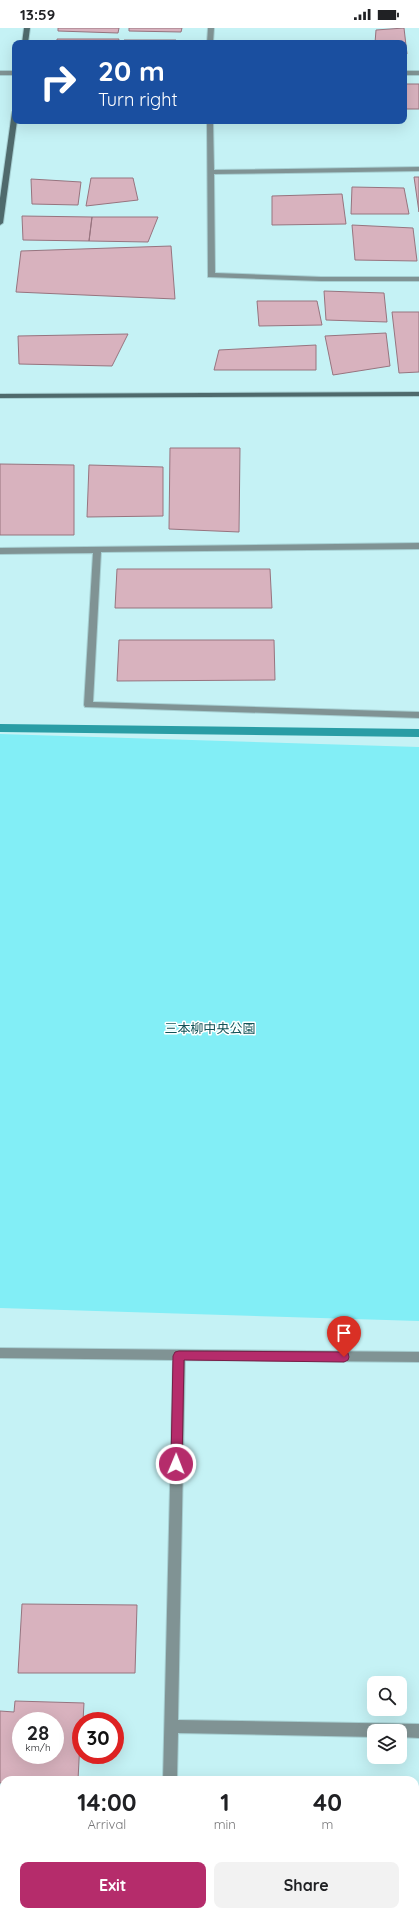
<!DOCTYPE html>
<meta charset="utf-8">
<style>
:root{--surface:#fff;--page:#f2f2f2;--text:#202124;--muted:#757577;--accent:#b52c6b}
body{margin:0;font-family:Quicksand,"Noto Sans JP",sans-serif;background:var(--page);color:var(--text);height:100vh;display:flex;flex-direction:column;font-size:15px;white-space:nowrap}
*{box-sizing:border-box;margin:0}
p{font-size:13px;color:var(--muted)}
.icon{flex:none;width:22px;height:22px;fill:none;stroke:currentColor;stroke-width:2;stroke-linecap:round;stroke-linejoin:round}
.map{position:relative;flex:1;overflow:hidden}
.sheet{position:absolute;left:0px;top:1748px;width:419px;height:140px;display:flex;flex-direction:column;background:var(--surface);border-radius:12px 12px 0 0;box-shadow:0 4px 16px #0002}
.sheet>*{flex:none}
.top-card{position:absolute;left:12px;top:12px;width:395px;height:84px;border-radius:8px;box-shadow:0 4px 16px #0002;background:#1a4fa0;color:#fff;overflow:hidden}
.tools{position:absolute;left:367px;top:1648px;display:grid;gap:8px}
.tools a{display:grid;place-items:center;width:40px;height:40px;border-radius:8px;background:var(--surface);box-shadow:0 4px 16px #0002;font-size:20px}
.speed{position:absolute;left:12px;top:1684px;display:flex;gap:8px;font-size:20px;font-weight:700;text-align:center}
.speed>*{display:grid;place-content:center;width:52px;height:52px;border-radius:50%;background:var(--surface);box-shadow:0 4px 16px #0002;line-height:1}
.speed small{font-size:10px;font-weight:400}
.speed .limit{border:6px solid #d22;background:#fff;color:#111}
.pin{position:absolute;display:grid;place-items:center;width:34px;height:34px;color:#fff;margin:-41px -17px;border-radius:50% 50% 50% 0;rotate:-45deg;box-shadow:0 0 4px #0007}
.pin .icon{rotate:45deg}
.me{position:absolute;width:44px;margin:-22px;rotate:1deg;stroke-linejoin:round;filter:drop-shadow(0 0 3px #0008)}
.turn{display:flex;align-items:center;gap:14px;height:84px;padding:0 20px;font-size:18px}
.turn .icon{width:52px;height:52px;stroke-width:2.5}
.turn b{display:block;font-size:28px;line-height:34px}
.eta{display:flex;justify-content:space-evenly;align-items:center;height:68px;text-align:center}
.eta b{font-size:24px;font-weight:800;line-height:28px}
.action{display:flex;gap:8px;margin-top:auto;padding:8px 20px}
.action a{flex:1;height:46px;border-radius:8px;background:var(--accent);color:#fff;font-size:16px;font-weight:800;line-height:46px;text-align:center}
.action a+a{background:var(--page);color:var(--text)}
.status{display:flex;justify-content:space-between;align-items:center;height:28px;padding:0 20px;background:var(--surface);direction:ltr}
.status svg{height:11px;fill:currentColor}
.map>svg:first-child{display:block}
.green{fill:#82eef6}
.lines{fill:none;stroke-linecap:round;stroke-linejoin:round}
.stream{fill:#299da5;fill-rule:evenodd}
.building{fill:#d8b2be;stroke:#97747f;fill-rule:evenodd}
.street-casing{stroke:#a6cfd2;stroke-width:2}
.secondary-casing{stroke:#a6cfd2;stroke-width:2}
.street{fill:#809394;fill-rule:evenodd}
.secondary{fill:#4f6a6c;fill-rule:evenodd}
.route{fill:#b52c6b;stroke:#761d46}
.labels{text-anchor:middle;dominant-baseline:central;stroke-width:3;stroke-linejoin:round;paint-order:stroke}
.park-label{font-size:13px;fill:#125357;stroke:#fff}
</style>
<div class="status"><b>13:59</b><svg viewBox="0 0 49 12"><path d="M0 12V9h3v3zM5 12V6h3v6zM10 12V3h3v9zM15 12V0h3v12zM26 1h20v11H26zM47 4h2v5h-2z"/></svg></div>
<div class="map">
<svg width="419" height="1888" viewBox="0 0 419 1888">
<rect width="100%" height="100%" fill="#c5f2f5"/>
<!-- green -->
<path class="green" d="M0 706 419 719V1293L0 1280Z"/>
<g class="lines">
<!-- stream -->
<path class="stream" d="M0 696 419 701V709L0 704Z"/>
</g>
<!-- building -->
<path class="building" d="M58 0H119L118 5 58 3Z
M129 0H182L181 4 129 3Z
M404 0 407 26H404V15H375L376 2Z
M57 11H119L118 15H57Z
M124 12H176L175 15H124Z
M224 13H333V15H224Z
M404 56H419V81H404Z
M414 149H419V184Z
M91 150H133L138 172 86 178Z
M31 151 81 154 78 177 32 176Z
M352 159 404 160 409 186H351Z
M342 166 346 196 272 197V168Z
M22 188 92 189 89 213 23 212Z
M92 189H158L148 214 89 213Z
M352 197 413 200 417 233 355 232Z
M171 218 175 271 16 264 21 223Z
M324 263 384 265 387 294 326 292Z
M257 273H317L322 297 259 298Z
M392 284H419V344L399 345Z
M386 305 390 338 333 347 325 308Z
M128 306 112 338 19 336 18 308Z
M316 317V342H214L219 322Z
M170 420H240L239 504 169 501Z
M0 436 74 437V507H0Z
M89 437 163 439V488L87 489Z
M117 541H270L272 580H115Z
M119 612H274L275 652 117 653Z
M22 1576 137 1577 135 1645H18Z
M15 1673 84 1675 83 1693H81L78 1752H4V1755H0V1683L14 1684ZM21 1693H55V1727H21Z
M0 1858H4V1884H125V1888H0Z"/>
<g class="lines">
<!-- street casing -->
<g class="street-casing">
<path id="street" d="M208 0H214L213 15H207Z
M0 43H15V47H0Z
M404 43H419V47H404Z
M207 93H213L214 142 419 139V143L214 146 215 245 321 249H419V253H321L208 249Z
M419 515V521L101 524 93 674 419 684V690L85 679 84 677 93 525 0 526V520Z
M0 1320 419 1324V1334L185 1332 178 1692 419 1696V1710L400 1709V1703H374V1709L178 1705 177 1752H163L173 1332 0 1330Z
M160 1884H174V1888H160Z"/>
</g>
<!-- secondary casing -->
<g class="secondary-casing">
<path id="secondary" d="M24 0H30L28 15H22Z
M15 82V93H17L3 195 0 197V170L12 84Z
M419 364V368L0 370V366Z"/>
</g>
<!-- street -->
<use href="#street" class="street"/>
<!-- secondary -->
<use href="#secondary" class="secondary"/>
</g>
<!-- route -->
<path class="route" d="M179 1323 344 1324 348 1325 349 1329 348 1332 344 1334 184 1332 182 1436 180 1439 176 1441 173 1439 171 1436 173 1328 175 1324Z"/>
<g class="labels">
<!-- park labels -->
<g class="park-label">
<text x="210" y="1000">三本柳中央公園</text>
</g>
</g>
</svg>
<div class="tools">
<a><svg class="icon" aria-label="search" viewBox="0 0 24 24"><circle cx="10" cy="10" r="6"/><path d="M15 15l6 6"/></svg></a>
<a><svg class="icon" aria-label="layers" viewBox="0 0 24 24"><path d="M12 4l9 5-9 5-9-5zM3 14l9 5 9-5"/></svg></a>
</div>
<div class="speed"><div>28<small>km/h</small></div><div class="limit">30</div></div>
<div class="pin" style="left:344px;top:1329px;background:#d93025"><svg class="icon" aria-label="arrive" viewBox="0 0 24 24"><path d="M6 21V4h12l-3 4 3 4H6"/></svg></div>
<svg class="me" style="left:176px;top:1436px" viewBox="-20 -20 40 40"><circle r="17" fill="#b52c6b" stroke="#fff" stroke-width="3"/><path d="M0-11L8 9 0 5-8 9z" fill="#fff"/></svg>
<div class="top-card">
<div class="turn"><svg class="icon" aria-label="right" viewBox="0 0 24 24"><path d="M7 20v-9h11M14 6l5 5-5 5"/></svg><div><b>20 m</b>Turn right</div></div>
</div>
<section class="sheet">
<div class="eta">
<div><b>14:00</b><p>Arrival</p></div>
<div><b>1</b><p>min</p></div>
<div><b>40</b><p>m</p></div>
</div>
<div class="action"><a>Exit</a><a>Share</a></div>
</section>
</div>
